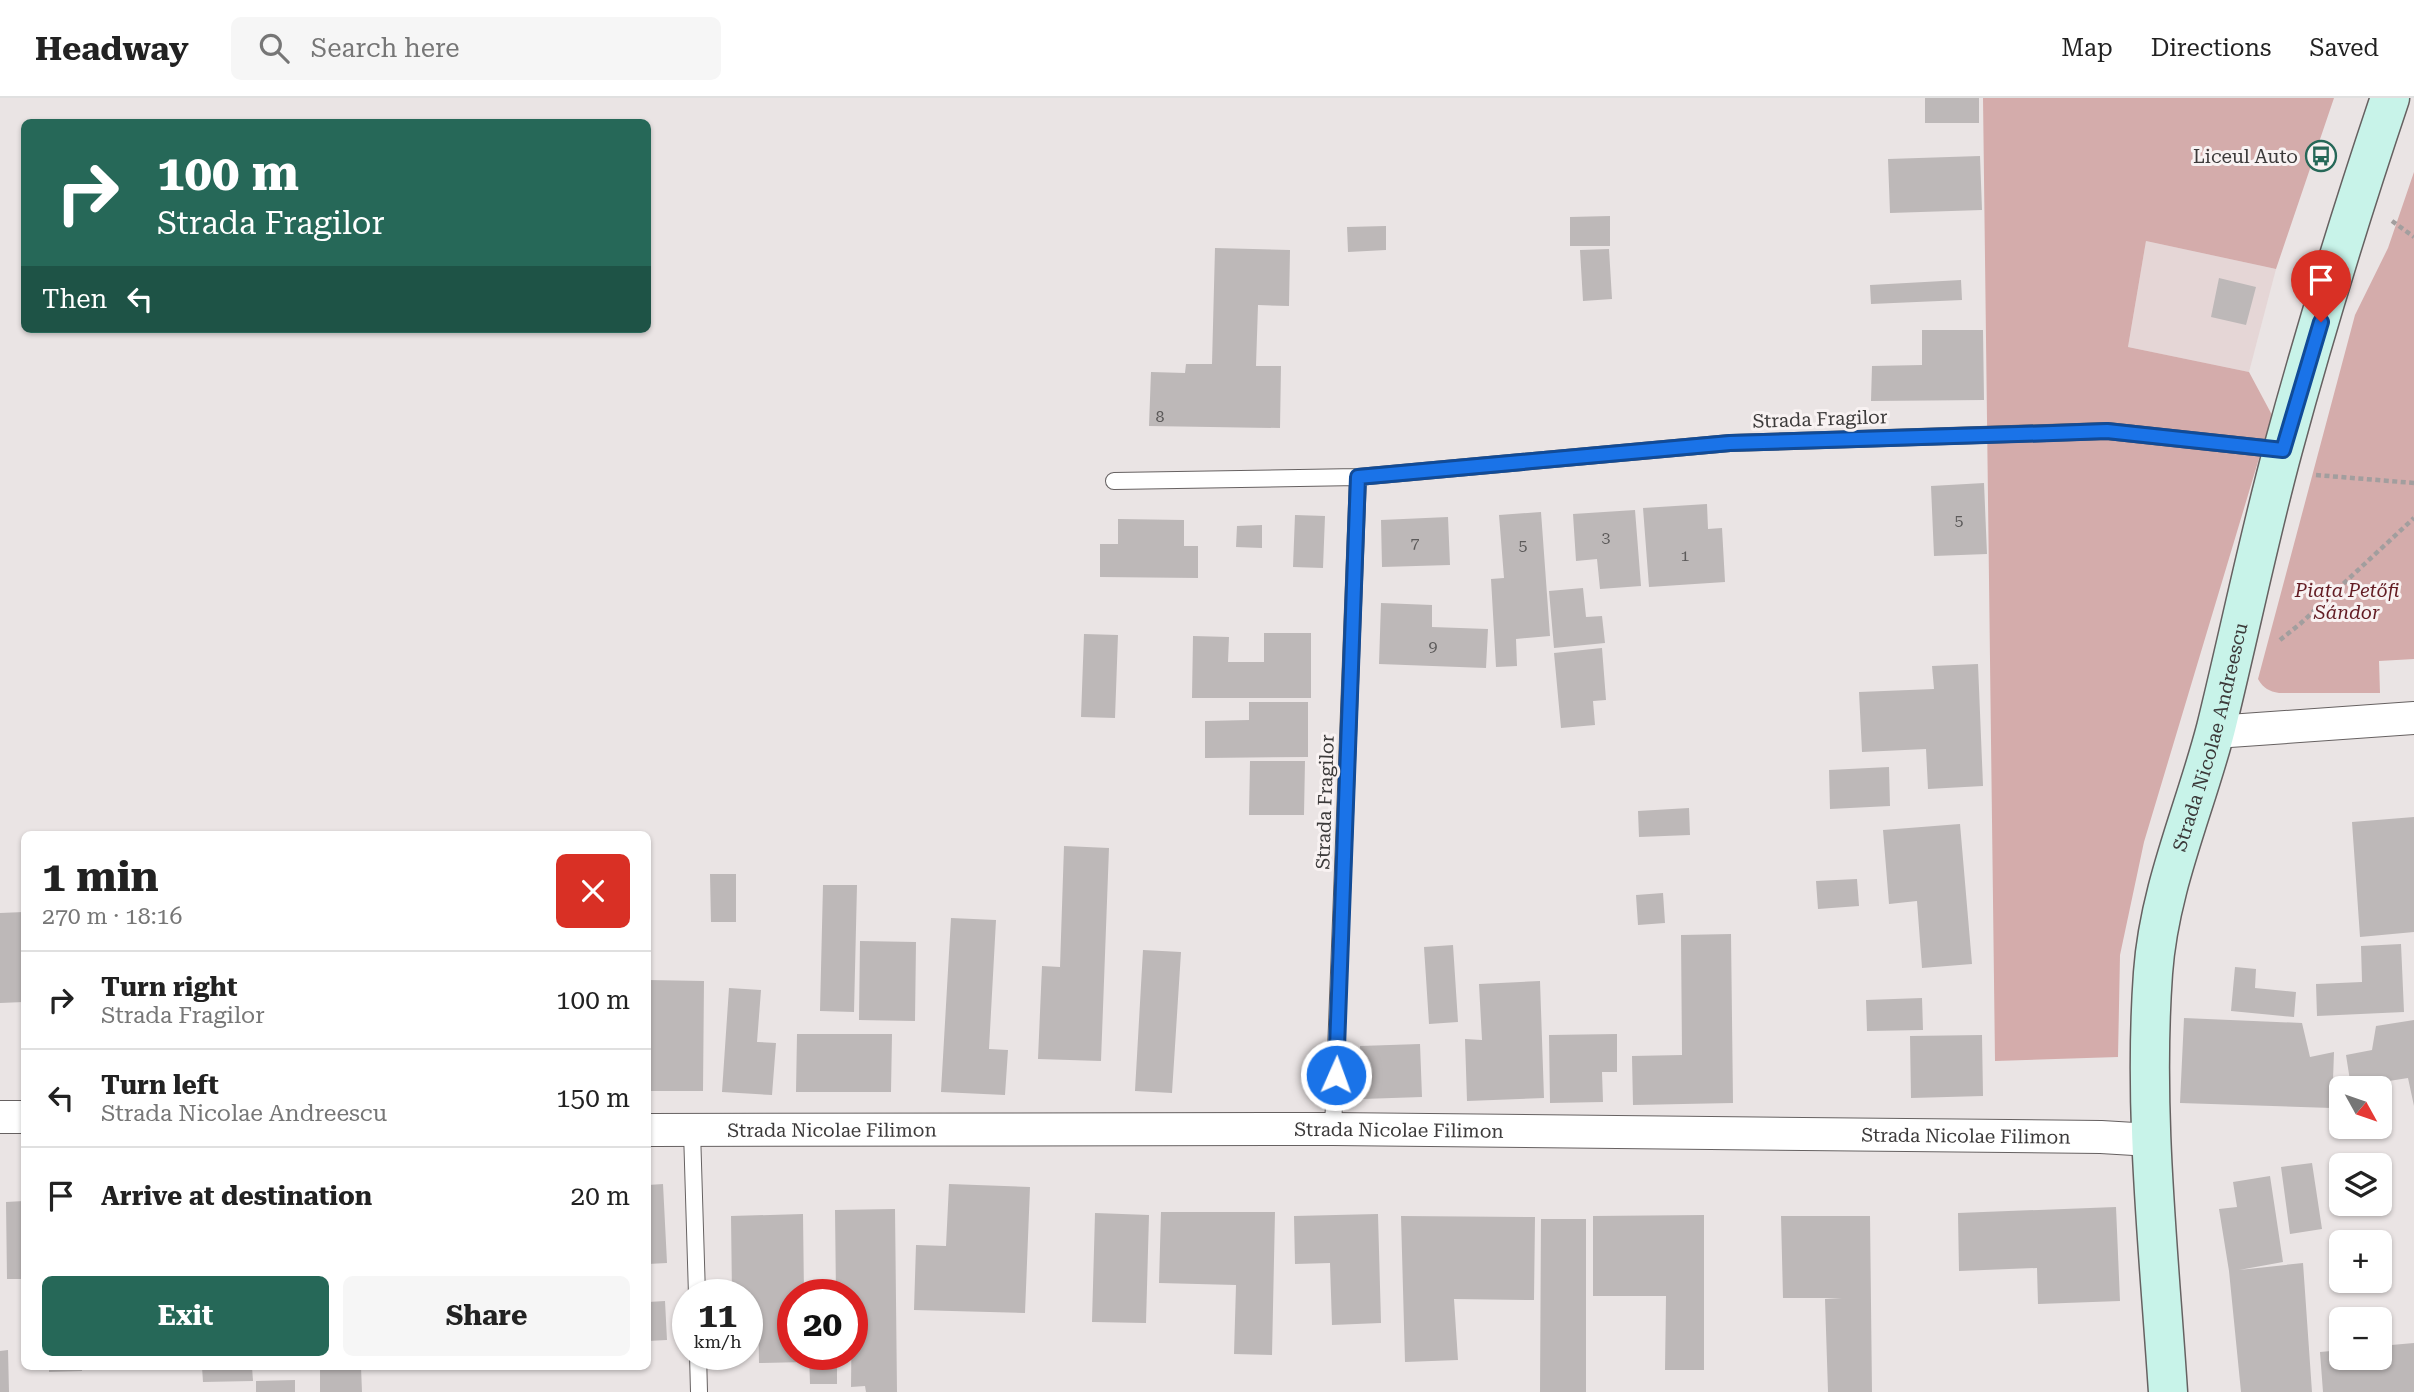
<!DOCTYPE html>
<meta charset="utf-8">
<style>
:root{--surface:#fff;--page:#f6f6f6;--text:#222;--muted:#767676;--line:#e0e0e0;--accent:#266858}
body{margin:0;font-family:"Roboto Serif",serif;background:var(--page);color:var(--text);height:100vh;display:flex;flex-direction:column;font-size:26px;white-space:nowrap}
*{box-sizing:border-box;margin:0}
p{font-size:23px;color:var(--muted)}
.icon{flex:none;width:38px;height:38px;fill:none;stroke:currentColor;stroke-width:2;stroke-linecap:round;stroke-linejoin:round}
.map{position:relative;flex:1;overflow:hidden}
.drawer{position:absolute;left:21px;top:733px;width:630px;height:539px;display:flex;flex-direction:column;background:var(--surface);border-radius:10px;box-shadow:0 2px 5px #0004}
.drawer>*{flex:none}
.banner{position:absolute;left:21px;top:21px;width:630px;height:214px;border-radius:10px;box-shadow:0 2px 5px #0004;background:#266858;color:#fff;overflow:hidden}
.needle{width:46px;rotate:130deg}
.fabs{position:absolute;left:2329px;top:978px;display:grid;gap:14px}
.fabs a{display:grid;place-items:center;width:63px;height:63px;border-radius:10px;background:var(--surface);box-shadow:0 2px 5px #0004;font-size:35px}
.speed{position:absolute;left:672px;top:1181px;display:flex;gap:14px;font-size:35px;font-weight:700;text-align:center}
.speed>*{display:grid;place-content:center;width:91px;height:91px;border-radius:50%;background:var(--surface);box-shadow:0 2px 5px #0004;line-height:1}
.speed small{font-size:18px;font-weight:400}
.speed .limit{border:10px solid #d22;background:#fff;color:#111}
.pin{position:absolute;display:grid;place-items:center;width:60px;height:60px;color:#fff;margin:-72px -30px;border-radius:50% 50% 50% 0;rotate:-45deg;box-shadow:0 0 7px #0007}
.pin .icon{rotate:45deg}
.me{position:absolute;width:77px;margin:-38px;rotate:2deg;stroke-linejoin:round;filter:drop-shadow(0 0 5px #0008)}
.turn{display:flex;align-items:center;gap:24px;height:147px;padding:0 21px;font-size:32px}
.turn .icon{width:91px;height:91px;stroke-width:2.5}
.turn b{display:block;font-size:49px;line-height:60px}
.then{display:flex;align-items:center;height:66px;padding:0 21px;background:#0003;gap:14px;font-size:26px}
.round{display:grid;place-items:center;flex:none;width:74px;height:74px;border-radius:10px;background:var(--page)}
.overview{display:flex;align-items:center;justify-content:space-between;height:119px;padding:0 21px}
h1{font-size:42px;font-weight:700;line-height:52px}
.action{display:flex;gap:14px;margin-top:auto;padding:14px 21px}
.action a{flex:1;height:80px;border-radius:10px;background:var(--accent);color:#fff;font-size:28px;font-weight:700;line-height:80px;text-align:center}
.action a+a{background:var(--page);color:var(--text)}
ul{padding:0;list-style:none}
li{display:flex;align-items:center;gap:21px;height:98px;padding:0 21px;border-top:2px solid var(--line)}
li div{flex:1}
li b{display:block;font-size:26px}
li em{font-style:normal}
header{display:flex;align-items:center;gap:42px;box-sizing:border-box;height:98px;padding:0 35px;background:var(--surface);border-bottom:2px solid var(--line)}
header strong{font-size:33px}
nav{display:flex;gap:38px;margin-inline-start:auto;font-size:24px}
.search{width:490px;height:63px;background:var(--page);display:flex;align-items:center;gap:18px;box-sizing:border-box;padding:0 24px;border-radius:10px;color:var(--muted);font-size:26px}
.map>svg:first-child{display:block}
.built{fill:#e5d6d6}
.green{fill:#d4acab}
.building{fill:#bdb8b8}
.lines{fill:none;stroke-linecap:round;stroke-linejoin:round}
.service-casing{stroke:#666161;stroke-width:18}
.minor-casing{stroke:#666161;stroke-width:34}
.secondary-casing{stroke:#666161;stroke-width:41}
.path{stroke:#a29e9e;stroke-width:4.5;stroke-dasharray:5 3.5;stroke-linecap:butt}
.service{stroke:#fff;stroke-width:16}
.minor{stroke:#fff;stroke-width:32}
.secondary{stroke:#c8f3e9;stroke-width:38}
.route-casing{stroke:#114b97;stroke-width:18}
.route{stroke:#1a73e8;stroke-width:12}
.labels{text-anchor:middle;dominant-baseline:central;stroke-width:6;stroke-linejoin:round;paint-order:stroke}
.number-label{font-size:16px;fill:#5c5a5a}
.poi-label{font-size:19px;fill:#3c3a3a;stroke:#f8f2f2;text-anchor:end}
.street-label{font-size:19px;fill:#3c3a3a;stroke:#f8f2f2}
.park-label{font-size:19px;font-style:italic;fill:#631c23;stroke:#f8f2f2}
</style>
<header>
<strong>Headway</strong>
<div class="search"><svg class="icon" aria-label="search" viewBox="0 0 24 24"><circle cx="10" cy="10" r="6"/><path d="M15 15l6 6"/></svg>Search here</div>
<nav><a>Map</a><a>Directions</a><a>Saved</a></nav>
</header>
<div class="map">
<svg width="2414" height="1294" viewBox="0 0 2414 1294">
<rect width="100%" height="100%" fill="#eae4e4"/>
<!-- built -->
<path class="built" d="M2146 143 2276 171 2249 274 2128 249Z"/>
<!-- green -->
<path class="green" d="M1983 0H2334L2276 171 2146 143 2128 249 2249 274 2272 317 2144 744 2120 857 2118 959 1995 963Z
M2414 74V561L2379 563 2380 595H2279C2269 593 2264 591 2258 581L2355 217 2388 150Z"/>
<!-- building -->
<path class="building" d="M1925 0H1979V25H1925Z
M1980 58 1982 112 1890 115 1888 61Z
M1610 118V148H1570V119Z
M1386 128V152L1348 154 1347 129Z
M1215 150 1290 152 1289 208 1258 207 1256 268H1281L1280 330 1149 328 1151 274 1185 275 1186 266H1212Z
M1609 151 1612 201 1583 203 1580 152Z
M2219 180 2256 189 2246 227 2211 219Z
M1961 182 1962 202 1871 206 1870 187Z
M1922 232H1983L1984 302 1871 303 1872 268 1922 267Z
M1984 385 1987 456 1934 458 1931 388Z
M1707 406 1708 431 1722 430 1725 484 1649 489 1643 410Z
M1635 412 1641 488 1600 491 1597 461 1576 463 1573 416Z
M1541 414 1550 538 1516 541 1517 568 1496 569 1491 481 1504 480 1499 417Z
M1295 417 1325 418 1323 470 1293 469Z
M1448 419 1450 467 1382 469 1381 422Z
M1118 421 1184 422V448H1198V480L1100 479V446H1118Z
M1262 427V450L1236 449 1237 428Z
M1583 490 1586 519 1602 518 1605 545 1554 550 1549 493Z
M1381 505 1432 507V529L1488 531 1486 570 1379 566Z
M1264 535H1311V600H1192L1193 538 1229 539 1228 564H1264Z
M1084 536 1118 537 1115 620 1081 619Z
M1602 550 1606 602 1593 603 1595 627 1561 630 1554 555Z
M1978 566 1983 688 1928 691 1926 651 1862 654 1859 594 1934 591 1932 568Z
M1249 604H1308V659L1205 660V623L1249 622Z
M1250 663H1305L1304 717H1249Z
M1889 669 1890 708 1830 711 1829 672Z
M1689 710 1690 737 1639 739 1638 713Z
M2414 719V834L2360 839 2352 724Z
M1960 726 1972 866 1922 870 1917 803 1889 806 1883 732Z
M1064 748 1109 750 1101 963 1038 961 1042 868 1060 869Z
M710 776H736V824H711Z
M1857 781 1859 808 1818 811 1816 783Z
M823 787H857L854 914 820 913Z
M1663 795 1665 825 1638 827 1636 797Z
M24 814V904L0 905V815Z
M951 820 996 822 989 951 1008 952 1005 997 941 994Z
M1731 836 1733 1005 1633 1007 1632 958 1682 957 1681 837Z
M860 843 916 844 915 923 859 922Z
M2401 846 2404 914 2317 918 2316 886 2362 884 2361 848Z
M1453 847 1458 924 1429 926 1424 849Z
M1143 852 1181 854 1172 995 1135 993Z
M2235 869 2256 871 2255 890 2296 894 2294 919 2231 913Z
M648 882 704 883 703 993H648Z
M1540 883 1544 1000 1467 1003 1465 941 1482 942 1479 886Z
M729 890 761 892 757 944 776 945 772 997 722 994Z
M1922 900 1923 932 1867 933 1866 902Z
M2184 920 2302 925 2310 959 2334 954 2332 1010 2180 1005Z
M2414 922V1008L2408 980 2351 989 2346 957 2372 952 2376 928Z
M797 936H892L891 994H796Z
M1617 936V974H1602L1603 1004 1550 1005 1549 937Z
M1982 937 1983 998 1911 1000 1910 938Z
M1420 946 1422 999 1362 1001 1360 948Z
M2312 1065 2322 1131 2290 1136 2281 1069Z
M2270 1078 2283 1164 2239 1172 2303 1165 2312 1294H2241L2229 1173 2219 1111 2237 1109 2233 1084Z
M663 1086 667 1165 648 1166V1087Z
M949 1086 1030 1089 1025 1215 914 1212 916 1147 946 1148Z
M24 1103V1181H7L6 1104Z
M2116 1109 2120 1203 2038 1206 2037 1170 1959 1173 1958 1115Z
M895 1111 897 1294H866L865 1288 851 1289 852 1197H836L835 1112Z
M1161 1114H1275L1272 1257 1234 1256 1236 1187 1159 1185Z
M1095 1115 1149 1117 1146 1225 1092 1224Z
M803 1116 804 1197H793V1256H806V1264L759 1265 758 1207H747V1197H732L731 1118Z
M1378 1116 1381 1225 1332 1227 1330 1165 1295 1166 1294 1118Z
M1704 1117V1272H1665L1666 1198H1593V1118Z
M1401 1118 1535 1119 1534 1202 1454 1201 1458 1262 1405 1264Z
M1781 1118H1870L1872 1294H1828L1825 1201 1842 1200H1783Z
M1541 1121H1586V1294H1540Z
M665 1203 667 1242 648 1243V1204Z
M2414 1245V1294H2323L2320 1254 2342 1252V1260H2380V1248Z
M8 1252 9 1294H0V1253Z
M809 1256H837V1286H810Z
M49 1269H82V1273L49 1274Z
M202 1269H252L253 1283 203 1284Z
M320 1269H361L362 1294H320Z
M295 1282V1294H256V1283Z"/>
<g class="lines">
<!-- service casing -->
<g class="service-casing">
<path id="service" d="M1114 383 1358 379 1730 345 2107 333 2283 352
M1333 1031 1358 379
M692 1033 697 1197
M698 1256 699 1294"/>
</g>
<!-- minor casing -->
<g class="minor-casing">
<g id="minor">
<path d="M2215 634 2414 620"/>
<path d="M0 1019H24"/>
<path id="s1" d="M648 1032 1333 1031 2101 1039 2151 1042"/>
</g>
</g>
<!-- secondary casing -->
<g class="secondary-casing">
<g id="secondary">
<path id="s2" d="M2168 1294C2159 1154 2143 1015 2153 875 2159 790 2195 711 2216 630 2239 537 2258 443 2283 351 2315 233 2351 116 2390 0"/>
</g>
</g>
<!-- path -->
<path class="path" d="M2392 123 2414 139
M2316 377 2414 385
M2280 542 2300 526 2414 420"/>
<!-- service -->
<use href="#service" class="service"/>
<!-- minor -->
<use href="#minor" class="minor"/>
<!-- secondary -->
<use href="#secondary" class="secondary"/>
</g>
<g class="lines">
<!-- route casing -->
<g class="route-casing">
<path id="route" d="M1336 977 1358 379 1730 345 2053 335 2107 333 2283 352 2321 224"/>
</g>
<!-- route -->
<use href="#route" class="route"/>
</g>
<!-- icons -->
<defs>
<g id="bus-ring" transform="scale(1.575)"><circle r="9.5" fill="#f8f2f2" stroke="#266858" stroke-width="1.5"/><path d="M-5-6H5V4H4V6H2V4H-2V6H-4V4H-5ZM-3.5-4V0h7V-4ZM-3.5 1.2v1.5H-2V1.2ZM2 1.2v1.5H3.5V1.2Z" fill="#266858"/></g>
</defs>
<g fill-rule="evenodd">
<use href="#bus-ring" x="2321" y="58"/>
</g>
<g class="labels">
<!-- number labels -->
<g class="number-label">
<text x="1160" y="318">8</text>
<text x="1959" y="422">5</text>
<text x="1606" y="439">3</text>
<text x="1415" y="444">7</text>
<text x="1523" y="447">5</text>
<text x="1685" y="457">1</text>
<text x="1433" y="548">9</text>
</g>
<!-- poi labels -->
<g class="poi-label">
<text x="2298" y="58">Liceul Auto</text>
</g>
<!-- street labels -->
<g class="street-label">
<text transform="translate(1820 321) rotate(-2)">Strada Fragilor</text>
<text stroke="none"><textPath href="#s2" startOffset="663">Strada Nicolae Andreescu</textPath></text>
<text transform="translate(1325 704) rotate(-88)">Strada Fragilor</text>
<text stroke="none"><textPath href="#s1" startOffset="751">Strada Nicolae Filimon</textPath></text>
<text stroke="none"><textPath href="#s1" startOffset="184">Strada Nicolae Filimon</textPath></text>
<text stroke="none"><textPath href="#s1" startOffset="1318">Strada Nicolae Filimon</textPath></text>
</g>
<!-- park labels -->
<g class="park-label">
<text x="2347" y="492">Piața Petőfi<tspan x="2347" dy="22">Sándor</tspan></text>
</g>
</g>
</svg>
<div class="fabs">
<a><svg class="needle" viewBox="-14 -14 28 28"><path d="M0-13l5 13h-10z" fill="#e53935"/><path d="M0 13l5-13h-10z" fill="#767676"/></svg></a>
<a><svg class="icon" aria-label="layers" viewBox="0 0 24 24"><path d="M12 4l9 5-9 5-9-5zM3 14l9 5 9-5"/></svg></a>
<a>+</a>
<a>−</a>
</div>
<div class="speed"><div>11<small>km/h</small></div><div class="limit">20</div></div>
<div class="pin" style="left:2321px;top:224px;background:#d93025"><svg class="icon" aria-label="arrive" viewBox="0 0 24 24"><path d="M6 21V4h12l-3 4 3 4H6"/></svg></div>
<svg class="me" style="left:1336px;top:977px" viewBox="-20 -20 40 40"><circle r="17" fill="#1a73e8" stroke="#fff" stroke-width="3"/><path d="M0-11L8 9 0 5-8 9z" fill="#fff"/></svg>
<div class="banner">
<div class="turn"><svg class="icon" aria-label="right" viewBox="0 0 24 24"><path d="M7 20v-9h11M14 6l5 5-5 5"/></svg><div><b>100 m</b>Strada Fragilor</div></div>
<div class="then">Then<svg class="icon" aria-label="left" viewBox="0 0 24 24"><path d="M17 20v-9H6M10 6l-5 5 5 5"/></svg></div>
</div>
<section class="drawer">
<div class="overview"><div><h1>1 min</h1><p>270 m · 18:16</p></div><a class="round" style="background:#d93025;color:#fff"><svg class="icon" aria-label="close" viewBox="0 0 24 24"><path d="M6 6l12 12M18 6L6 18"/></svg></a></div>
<ul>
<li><svg class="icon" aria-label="right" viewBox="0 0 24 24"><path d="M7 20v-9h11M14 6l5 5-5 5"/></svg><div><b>Turn right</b><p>Strada Fragilor</p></div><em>100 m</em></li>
<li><svg class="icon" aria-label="left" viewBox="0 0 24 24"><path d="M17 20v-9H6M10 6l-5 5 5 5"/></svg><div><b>Turn left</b><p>Strada Nicolae Andreescu</p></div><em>150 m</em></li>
<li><svg class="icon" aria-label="arrive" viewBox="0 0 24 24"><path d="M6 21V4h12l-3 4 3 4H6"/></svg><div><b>Arrive at destination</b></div><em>20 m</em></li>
</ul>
<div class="action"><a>Exit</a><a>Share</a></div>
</section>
</div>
